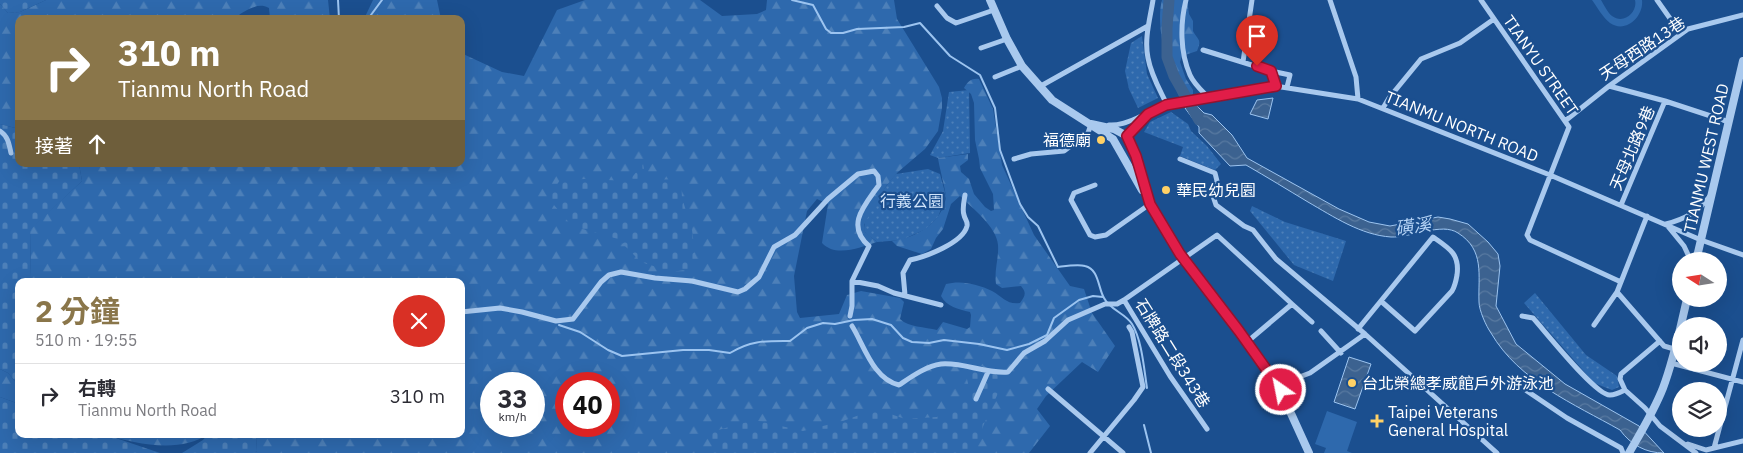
<!DOCTYPE html>
<html lang="zh-TW">
<meta charset="utf-8">
<style>
:root{--surface:#fff;--page:#f2f2f3;--text:#2b2b33;--muted:#7c7c81;--line:#e1e1e2;--accent:#8a764a}
body{margin:0;font-family:"IBM Plex Sans","Noto Sans TC",sans-serif;background:var(--page);color:var(--text);height:100vh;display:flex;flex-direction:column;font-size:19px;white-space:nowrap}
*{box-sizing:border-box;margin:0}
p{font-size:16px;color:var(--muted)}
.icon{flex:none;width:28px;height:28px;fill:none;stroke:currentColor;stroke-width:2;stroke-linecap:round;stroke-linejoin:round}
.map{position:relative;flex:1;overflow:hidden}
.sheet{position:absolute;left:15px;top:278px;width:450px;height:160px;display:flex;flex-direction:column;background:var(--surface);border-radius:10px;box-shadow:0 5px 20px #0002}
.sheet>*{flex:none}
.top-card{position:absolute;left:15px;top:15px;width:450px;height:152px;border-radius:10px;box-shadow:0 5px 20px #0002;background:#8a764a;color:#fff;overflow:hidden}
.needle{width:32px;rotate:282deg}
.tools{position:absolute;left:1672px;top:252px;display:grid;gap:10px}
.tools a{display:grid;place-items:center;width:55px;height:55px;border-radius:50%;background:var(--surface);box-shadow:0 5px 20px #0002;font-size:25px}
.speed{position:absolute;left:480px;top:372px;display:flex;gap:10px;font-size:25px;font-weight:700;text-align:center}
.speed>*{display:grid;place-content:center;width:65px;height:65px;border-radius:50%;background:var(--surface);box-shadow:0 5px 20px #0002;line-height:1}
.speed small{font-size:12px;font-weight:400}
.speed .limit{border:8px solid #d22;background:#fff;color:#111}
.pin{position:absolute;display:grid;place-items:center;width:42px;height:42px;color:#fff;margin:-51px -21px;border-radius:50% 50% 50% 0;rotate:-45deg;box-shadow:0 0 5px #0007}
.pin .icon{rotate:45deg}
.me{position:absolute;width:55px;margin:-28px;rotate:327deg;stroke-linejoin:round;filter:drop-shadow(0 0 4px #0008)}
.turn{display:flex;align-items:center;gap:18px;height:105px;padding:0 20px;font-size:22px}
.turn .icon{width:65px;height:65px;stroke-width:2.5}
.turn b{display:block;font-size:35px;line-height:42px}
.then{display:flex;align-items:center;height:48px;padding:0 20px;background:#0003;gap:10px;font-size:19px}
.round{display:grid;place-items:center;flex:none;width:52px;height:52px;border-radius:26px;background:var(--page)}
.head{display:flex;align-items:center;justify-content:space-between;height:85px;padding:0 20px}
h1{font-size:30px;font-weight:700;line-height:38px;color:var(--accent)}
ul{padding:0;list-style:none}
li{display:flex;align-items:center;gap:15px;height:65px;padding:0 20px;border-top:1px solid var(--line)}
li div{flex:1}
li b{display:block;font-size:19px}
li em{font-style:normal}
.map>svg:first-child{display:block}
.grass{fill:url(#grass-dots)}
.forest{fill:url(#forest-firs);fill-rule:evenodd}
.cemetery{fill:url(#cemetery-stones)}
.garden{fill:#2e69ad}
.water{fill:url(#water-waves);stroke:#9cc4f0}
.lines{fill:none;stroke-linecap:round;stroke-linejoin:round}
.stream{stroke:#9cc4f0;stroke-width:2}
.river{stroke:#3c6290;stroke-width:11}
.minor{stroke:#a9c9ee;stroke-width:5}
.tertiary{stroke:#a9c9ee;stroke-width:8}
.route-casing{stroke:#92132f;stroke-width:12}
.route{stroke:#e11d48;stroke-width:9}
.poi-dot{fill:#ffd166;stroke:#1b4f8f;stroke-width:2}
.labels{text-anchor:middle;dominant-baseline:central;stroke-width:4.5;stroke-linejoin:round;paint-order:stroke}
.street-label{font-size:16px;fill:#fff;stroke:#1b4f8f}
.poi-label{font-size:16px;fill:#fff;stroke:#1b4f8f;text-anchor:start}
.park-label{font-size:16px;fill:#cfe3fa;stroke:#1b4f8f}
.water-label{font-size:18px;font-style:italic;fill:#b5d3f5;stroke:#1b4f8f}
</style>
<div class="map">
<svg width="1743" height="453" viewBox="0 0 1743 453">
<defs>
<pattern id="grass-dots" width="8" height="8" patternUnits="userSpaceOnUse" patternTransform="scale(1.25)"><rect width="8" height="8" fill="#2e69ad"/><path d="M2 2h.1M6 6h.1" fill="none" stroke="#4d80b9" stroke-width="1.8" stroke-linecap="round"/></pattern>
<pattern id="forest-firs" width="22" height="20" patternUnits="userSpaceOnUse" patternTransform="scale(1.25)"><rect width="22" height="20" fill="#2e69ad"/><path d="M5 1l3.5 6h-7zM16 11l3.5 6h-7z" fill="#4d80b9"/></pattern>
<pattern id="cemetery-stones" width="16" height="16" patternUnits="userSpaceOnUse" patternTransform="scale(1.25)"><rect width="16" height="16" fill="#2e69ad"/><path d="M2 7V4a2 2 0 0 1 4 0v3zM10 15v-3a2 2 0 0 1 4 0v3z" fill="#4d80b9"/></pattern>
<pattern id="water-waves" width="16" height="10" patternUnits="userSpaceOnUse" patternTransform="scale(1.25)"><rect width="16" height="10" fill="#3c6290"/><path d="M0 5q4-4 8 0t8 0" fill="none" stroke="#597aa1"/></pattern>
</defs>
<rect width="100%" height="100%" fill="#1b4f8f"/>
<!-- grass -->
<path class="grass" d="M1142 36 1147 74 1158 98 1138 108 1129 89 1125 71 1131 43Z
M969 90 970 153 938 158 930 155 943 131 949 92Z
M1171 112 1188 124 1191 131 1207 146 1221 164 1215 170 1180 156 1183 147 1144 132 1150 122Z
M928 169 940 174 946 196 938 217 926 229 902 240 877 242C874 239 867 235 865 232 859 220 888 183 896 174Z
M1252 206 1285 222 1346 241 1333 281 1294 265 1250 211Z
M1535 293 1586 355 1617 376 1619 387 1612 390 1594 383 1524 303Z"/>
<!-- forest -->
<path class="forest" d="M46 0H328L330 19H270L269 8C256 1 243 13 232 19H19V129L0 124V4L8 13 20 12Z
M373 0H437L441 19H384L375 15 373 19H364Z
M585 0H700L722 16 757 14 766 10 767 0H894L897 19 939 87 942 98V108L938 131 925 149 898 172 887 185 877 200 864 225 865 232 877 242C861 247 836 258 822 243L828 204 817 199 807 211 794 276 797 312 800 318 839 314 847 295 861 291 900 298 904 302 900 319C908 327 925 327 937 330L943 322 967 329 970 327 971 315 970 312C958 309 947 307 941 296L946 284C961 280 978 284 992 291 1003 297 1007 305 1020 303 1025 296 1027 293 1021 286L1002 288 996 284C994 270 999 258 998 245 997 227 972 208 960 196L951 204 943 229 936 238 931 249 922 254 897 246 892 241C916 238 942 223 946 197 946 192 939 166 938 158L968 154V160L960 166 961 172 969 179 974 194 985 207 991 211 994 210 993 194 980 168 979 159 975 140 974 103 971 94 964 88C968 81 972 78 979 79L993 109 1002 165 1034 235 1070 286 1084 289 1092 313 1115 346 1098 372 1082 362 1046 396 1037 409 1050 426 1029 453H254L257 451 256 436 246 434H461V281H31L30 229 82 181 79 164H461V53L502 72 524 76 557 10ZM491 384H534V426H491ZM566 384H609V426H566Z
M1162 0H1187L1189 14 1193 21V31C1198 41 1202 38 1197 51L1182 56 1180 62 1186 79 1193 90V94L1190 97 1180 98C1168 74 1155 26 1162 0Z
M0 369 8 373 19 386V404L0 397Z
M104 434H208C182 453 137 445 104 434Z"/>
<!-- cemetery -->
<path class="cemetery" d="M0 0H46L20 12 8 13 0 4Z
M0 124 19 129V164H79L82 181 30 230 31 281H19V386L8 373 0 369Z
M643 164 646 180 681 179 682 198 692 230 697 268 672 272 641 262 618 239 572 226 548 198 560 180 585 179 629 181Z
M964 366H984L1004 380 984 424 973 453H713L711 432 754 420 803 431 843 421 876 409 905 419 937 417 970 392Z
M0 397 19 404V434H104L160 453H0Z
M208 434H246L256 436 257 451 254 453H182L203 440Z"/>
<!-- garden -->
<path class="garden" d="M1592 0H1601C1604 5 1608 13 1612 16 1624 25 1638 12 1635 0H1642C1644 16 1626 34 1610 23 1603 18 1597 7 1592 0Z
M1327 411 1357 422 1347 451 1352 453H1324L1326 448 1315 444Z"/>
<!-- water -->
<path class="water" d="M1273 98 1268 119 1250 114 1257 100Z
M1197 106 1204 113 1212 115 1232 135 1247 158 1339 209 1369 222 1390 226 1438 217 1450 219 1468 224 1488 242 1498 254 1500 266 1496 306 1516 344 1565 384 1639 426 1664 453C1646 453 1631 445 1620 430 1574 404 1519 381 1491 333 1486 326 1479 310 1479 302 1478 275 1485 250 1458 233 1442 222 1410 238 1391 237 1361 235 1334 217 1308 202 1288 190 1267 177 1246 165L1230 166 1199 133V127L1185 108Z
M1349 357 1371 364 1355 409 1334 402Z"/>
<g class="lines">
<!-- stream -->
<path class="stream" d="M338 0 339 19
M792 0 813 5 826 29 831 33H843L857 29 904 27 920 23 950 56 980 75 995 108 1000 150 1020 204 1028 217 1038 226 1058 267C1066 266 1078 264 1085 266 1099 269 1098 288 1104 298 1110 310 1125 313 1132 324 1142 340 1144 369 1147 388
M368 19 382 0
M559 325 580 332 608 350 622 356 683 350H709L730 353C751 340 766 341 790 341L807 328 823 323 835 324 854 320 872 319 891 325 903 338 912 342 929 343 944 340 979 344 1007 350 1029 344 1047 335 1054 318 1079 300 1093 296 1103 297
M1144 425 1151 453"/>
<!-- river -->
<path class="river" d="M1169 0 1167 28V57L1174 76 1199 120"/>
<!-- minor -->
<path class="minor" d="M1153 0C1150 19 1144 39 1148 58 1151 75 1160 90 1167 105
M1186 0C1180 24 1180 52 1190 75 1194 84 1201 90 1208 97
M1330 0 1356 77 1358 99
M1481 0 1569 127 1527 235 1530 240 1621 282
M1657 0 1681 34
M937 6 947 18 956 23 994 10
M981 48 1007 39
M1203 50 1271 71 1275 86
M1243 62 1252 0
M1271 71 1290 75 1287 87
M995 77 1022 66
M1609 86 1665 101 1729 122
M1039 87 1148 26
M1383 108 1389 98 1421 59 1460 43 1494 19
M1565 121 1609 86 1688 29 1743 15
M1109 125C1123 126 1135 118 1148 114
M0 131C8 136 9 144 11 153
M1127 136 1148 114 1167 105 1275 86 1358 99 1550 175 1701 240 1743 255
M1014 159 1031 154 1064 151 1088 133 1091 124H1093
M1180 159 1215 173 1217 181 1212 193 1216 205 1244 226 1253 230 1276 259 1365 334 1497 453
M1095 185 1074 193 1071 200 1090 235 1095 237 1106 235 1150 204
M1621 205 1665 101
M1691 261 1684 246 1666 224C1685 219 1698 212 1710 196
M852 281 878 286 894 293 941 305
M1617 292 1664 346 1674 349
M905 295 903 273 910 260C925 257 963 243 967 226 968 221 965 220 964 215 962 210 964 201 965 195
M461 312 500 308 522 312 556 321 573 319 601 282 609 275 621 272 655 278 692 281 738 292 745 289 759 277 774 247 795 235 828 199 858 174 874 171 878 176 879 185C865 205 845 225 869 246L852 281V306L850 316
M1522 316 1533 318C1545 331 1596 396 1610 395 1615 395 1621 392 1625 390L1645 408 1660 426 1696 453
M1594 325 1617 292 1647 216
M852 326C864 345 873 379 899 385 911 377 926 366 941 364 964 362 985 374 1008 372L1024 353 1045 341 1068 320 1105 304H1117L1124 300
M1358 329 1433 237C1449 248 1460 254 1457 275 1456 281 1455 286 1452 291L1415 331 1382 302
M1321 331 1341 353
M1247 342 1292 304 1312 322
M1671 363 1743 382
M1278 385 1310 373 1365 334
M1048 389 1123 453
M1524 389 1567 418 1621 448 1623 453
M1625 390 1620 379 1621 374 1660 341
M976 399 988 372
M1207 429 1170 376 1124 300 1217 235 1292 304
M1688 444 1706 450 1743 441
M1714 448 1743 340
M1090 453 1134 400 1143 387 1132 332 1129 327"/>
<!-- tertiary -->
<path class="tertiary" d="M990 0 1007 39 1022 66 1052 100 1113 139 1142 190
M1091 124 1114 129 1127 136 1135 156 1150 204 1183 258 1239 331 1278 385 1309 453
M1696 261 1743 61
M1629 453C1641 432 1654 411 1663 388 1674 359 1680 329 1687 299"/>
</g>
<g class="lines">
<!-- route casing -->
<g class="route-casing">
<path id="route" d="M1257 66 1271 71 1276 86 1166 105 1148 114 1127 136 1136 156 1150 204 1180 254 1239 331 1281 390"/>
</g>
<!-- route -->
<use href="#route" class="route"/>
</g>
<!-- markers -->
<g class="poi-dot">
<circle cx="1101" cy="140" r="5"/>
<circle cx="1166" cy="190" r="5"/>
<circle cx="1352" cy="383" r="5"/>
<path d="M1374.5 413.5h5v5h5v5h-5v5h-5v-5h-5v-5h5z"/>
</g>
<g class="labels">
<!-- street labels -->
<g class="street-label">
<text transform="translate(1642 48) rotate(-34)">天母西路13巷</text>
<text transform="translate(1541 65) rotate(55)">TIANYU STREET</text>
<text transform="translate(1462 126) rotate(22)">TIANMU NORTH ROAD</text>
<text transform="translate(1632 148) rotate(-67)">天母北路9巷</text>
<text transform="translate(1706 158) rotate(-77)">TIANMU WEST ROAD</text>
<text transform="translate(1173 353) rotate(58)">石牌路二段343巷</text>
</g>
<!-- poi labels -->
<g class="poi-label">
<text x="1091" y="140" text-anchor="end">福德廟</text>
<text x="1176" y="190">華民幼兒園</text>
<text x="1362" y="383">台北榮總孝威館戶外游泳池</text>
<text x="1388" y="412">Taipei Veterans<tspan x="1388" dy="18">General Hospital</tspan></text>
</g>
<!-- park labels -->
<g class="park-label">
<text x="912" y="201">行義公園</text>
</g>
<!-- water labels -->
<g class="water-label">
<text transform="translate(1413 226) rotate(-8)">磺溪</text>
</g>
</g>
</svg>
<div class="tools">
<a><svg class="needle" viewBox="-14 -14 28 28"><path d="M0-13l5 13h-10z" fill="#e53935"/><path d="M0 13l5-13h-10z" fill="#7c7c81"/></svg></a>
<a><svg class="icon" aria-label="sound" viewBox="0 0 24 24"><path d="M4 9h4l5-4v14l-5-4H4zM17 9q2 3 0 6"/></svg></a>
<a><svg class="icon" aria-label="layers" viewBox="0 0 24 24"><path d="M12 4l9 5-9 5-9-5zM3 14l9 5 9-5"/></svg></a>
</div>
<div class="speed"><div>33<small>km/h</small></div><div class="limit">40</div></div>
<div class="pin" style="left:1257px;top:66px;background:#d93025"><svg class="icon" aria-label="arrive" viewBox="0 0 24 24"><path d="M6 21V4h12l-3 4 3 4H6"/></svg></div>
<svg class="me" style="left:1281px;top:390px" viewBox="-20 -20 40 40"><circle r="17" fill="#e11d48" stroke="#fff" stroke-width="3"/><path d="M0-11L8 9 0 5-8 9z" fill="#fff"/></svg>
<div class="top-card">
<div class="turn"><svg class="icon" aria-label="right" viewBox="0 0 24 24"><path d="M7 20v-9h11M14 6l5 5-5 5"/></svg><div><b>310 m</b>Tianmu North Road</div></div>
<div class="then">接著<svg class="icon" aria-label="ahead" viewBox="0 0 24 24"><path d="M12 20V5M6 11l6-6 6 6"/></svg></div>
</div>
<section class="sheet">
<div class="head"><div><h1>2 分鐘</h1><p>510 m · 19:55</p></div><a class="round" style="background:#d93025;color:#fff"><svg class="icon" aria-label="close" viewBox="0 0 24 24"><path d="M6 6l12 12M18 6L6 18"/></svg></a></div>
<ul>
<li><svg class="icon" aria-label="right" viewBox="0 0 24 24"><path d="M7 20v-9h11M14 6l5 5-5 5"/></svg><div><b>右轉</b><p>Tianmu North Road</p></div><em>310 m</em></li>
</ul>
</section>
</div>
